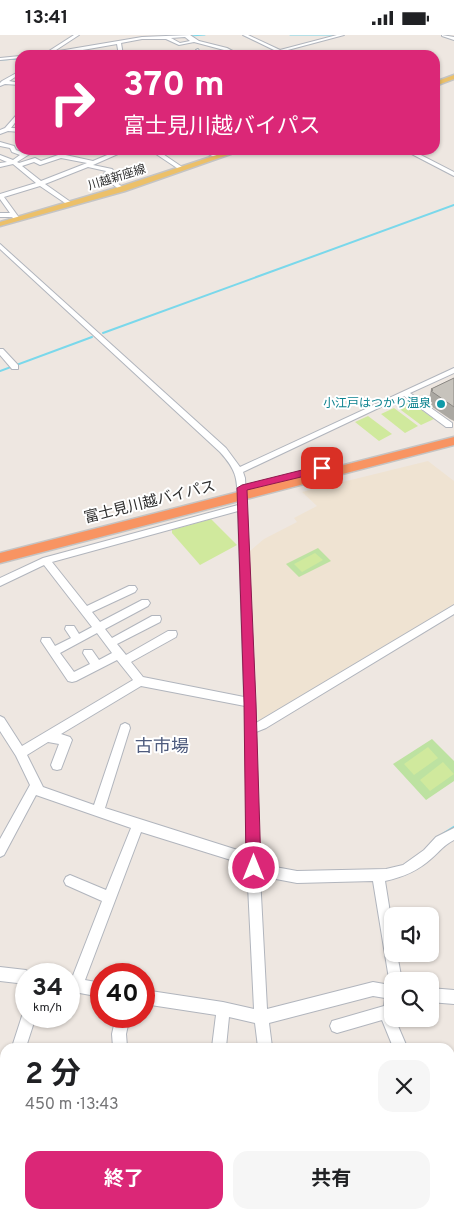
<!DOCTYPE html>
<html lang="ja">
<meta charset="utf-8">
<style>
:root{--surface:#fff;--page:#f6f6f6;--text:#202124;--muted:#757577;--accent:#db2777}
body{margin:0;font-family:Overpass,"Noto Sans JP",sans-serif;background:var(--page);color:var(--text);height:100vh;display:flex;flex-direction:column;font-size:19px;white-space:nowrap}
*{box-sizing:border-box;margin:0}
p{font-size:16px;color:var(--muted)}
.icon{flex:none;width:28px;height:28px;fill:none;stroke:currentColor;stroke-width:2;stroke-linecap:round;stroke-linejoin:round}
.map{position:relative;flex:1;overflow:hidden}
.side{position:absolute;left:0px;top:1008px;width:455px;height:176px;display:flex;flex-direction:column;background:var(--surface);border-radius:15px 15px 0 0;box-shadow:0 1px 4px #0004}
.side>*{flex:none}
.guide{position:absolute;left:15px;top:15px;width:425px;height:105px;border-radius:15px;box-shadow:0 1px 4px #0004;background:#db2777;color:#fff;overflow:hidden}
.fabs{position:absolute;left:384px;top:872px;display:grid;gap:10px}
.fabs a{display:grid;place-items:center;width:55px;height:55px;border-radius:10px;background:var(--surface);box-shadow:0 1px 4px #0004;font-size:25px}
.speed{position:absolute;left:15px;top:928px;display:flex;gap:10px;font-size:25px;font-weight:700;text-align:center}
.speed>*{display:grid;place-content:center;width:65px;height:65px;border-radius:50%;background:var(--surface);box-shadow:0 1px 4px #0004;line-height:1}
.speed small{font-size:12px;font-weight:400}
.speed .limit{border:8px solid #d22;background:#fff;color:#111}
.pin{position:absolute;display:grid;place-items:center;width:42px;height:42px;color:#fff;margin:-21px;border-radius:10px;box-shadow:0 2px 8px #0006}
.me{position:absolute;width:55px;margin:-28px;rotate:0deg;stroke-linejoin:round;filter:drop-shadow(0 0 4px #0008)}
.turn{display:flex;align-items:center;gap:18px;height:105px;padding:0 25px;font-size:22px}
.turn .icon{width:65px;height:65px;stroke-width:2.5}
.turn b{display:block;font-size:35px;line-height:42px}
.round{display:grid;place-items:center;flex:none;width:52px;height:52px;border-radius:15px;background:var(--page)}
.headline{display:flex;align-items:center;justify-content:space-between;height:85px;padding:0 25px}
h1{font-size:30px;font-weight:700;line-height:38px}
.action{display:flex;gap:10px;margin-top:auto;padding:10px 25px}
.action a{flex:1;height:58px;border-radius:15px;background:var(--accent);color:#fff;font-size:20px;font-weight:700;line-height:58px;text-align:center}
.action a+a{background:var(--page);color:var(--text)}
.status{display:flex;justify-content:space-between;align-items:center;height:35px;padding:0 25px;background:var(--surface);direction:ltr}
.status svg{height:14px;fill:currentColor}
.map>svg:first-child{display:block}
.education{fill:#efe3d2}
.green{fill:#bde2a1}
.pitch{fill:#d0e99d}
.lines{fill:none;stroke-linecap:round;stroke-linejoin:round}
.stream-far2{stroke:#7ad8eb;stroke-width:1}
.stream-far1{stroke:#7ad8eb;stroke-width:2}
.stream{stroke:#7ad8eb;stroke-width:2.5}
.minor-casing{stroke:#b1b5bd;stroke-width:2}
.major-casing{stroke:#c4c4c4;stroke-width:3}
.highway-casing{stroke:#c4c4c4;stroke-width:3}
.minor{fill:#fff;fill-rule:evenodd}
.major{fill:#ecc069;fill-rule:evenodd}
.highway{fill:#f89462;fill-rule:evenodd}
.wall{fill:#aba8a2}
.building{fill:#c7c3bc;stroke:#8b8884}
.route{fill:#db2777;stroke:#8e194d}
.culture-dot{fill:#0f9aa8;stroke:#fff;stroke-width:2}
.labels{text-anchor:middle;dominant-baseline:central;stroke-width:4;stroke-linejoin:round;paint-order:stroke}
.far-street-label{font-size:12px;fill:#2e2e2e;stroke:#fff}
.far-culture-label{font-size:12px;fill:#0d838f;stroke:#fff;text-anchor:end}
.street-label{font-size:15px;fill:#2e2e2e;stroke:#fff}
.quarter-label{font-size:18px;fill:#4f5c7e;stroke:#fff}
</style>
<div class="status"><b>13:41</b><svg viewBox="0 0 49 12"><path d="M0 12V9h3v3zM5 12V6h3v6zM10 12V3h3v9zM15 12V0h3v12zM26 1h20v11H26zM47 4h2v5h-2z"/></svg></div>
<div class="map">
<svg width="454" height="1183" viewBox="0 0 454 1183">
<rect width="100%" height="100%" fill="#eee7e1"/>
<!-- education -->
<path class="education" d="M428 426 454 446V571L258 687 250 516 264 504 297 487 294 483 317 471 302 457Z"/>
<!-- green -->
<path class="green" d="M318 513 331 526 299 542 286 529Z
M432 704 454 726V746L426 765 393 729Z"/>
<!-- pitch -->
<path class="pitch" d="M409 366 434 384 421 390 397 372Z
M394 373 418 391 405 398 381 379Z
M368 381 392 399 379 406 355 387Z
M211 484 237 510 200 530 172 498V495Z
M315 518 323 525 302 537 294 529Z
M428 712 438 723 414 740 404 729Z
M443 727 454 739 430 756 420 745Z"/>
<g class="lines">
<!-- stream-far2 -->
<path class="stream-far2" d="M290 0H333
M190 1 205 0
M0 25 20 24"/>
<!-- stream-far1 -->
<path class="stream-far1" d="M103 298 454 170
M0 336 92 302"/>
<!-- stream -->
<path class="stream" d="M443 799 454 792"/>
<!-- minor casing -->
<g class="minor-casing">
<path id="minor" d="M74 0H79L53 17 142 2 190 0 199 6 227 13 240 20H235L224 15 194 7 179 10 166 4H142L121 8 123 20H119L117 9 54 20H44L50 18 49 16ZM185 2 190 6 180 8 171 3Z
M243 0H248L280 15 337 0H344L284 16V18L263 20 276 16Z
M442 0 454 2V5L442 1Z
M198 14 202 20H198L196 15Z
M20 21V23L0 25V23Z
M20 36V39L9 46 20 48V50L5 49 0 51V48L2 46Z
M20 76V81L11 93H20V97L8 96 0 99V95L5 93Z
M0 107 14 111 16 115 24 118 29 115H36L17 127 19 128 35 123 41 126 61 119 93 126 119 115H127L93 130 112 134 113 135 108 141 125 154 120 155 103 142 102 141 106 136 88 132 45 149 72 168V170H68L40 151 4 162 20 184 19 185H15L12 182H0V178H10L0 164V159L36 148 13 129 0 132V128L7 127 0 124V120L13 125 20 120 12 117 10 113 0 111ZM61 123 87 128 41 146 22 131 34 127 40 130Z
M150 115H157L185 134 180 135Z
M205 115H213L212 116 221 122 216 123 205 117Z
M404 115H411L454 137V141Z
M0 209 226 413 240 432 454 333V338L410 358 452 388V392H446L404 361 243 437 245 443 256 688 454 570V579L266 693 256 697 259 829 297 836 386 834 403 830 424 815 436 802 454 793V805C444 810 440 816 432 823 418 836 403 842 385 846L392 890V919H397L402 946H392V984H395L407 1012H393L382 985 337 998 332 996 330 991 332 986 384 971 385 963 373 961 269 988 272 1012H258L255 988 229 982 226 1012H212L216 980 144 969V955L223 967 254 974 247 830 141 797 85 945 101 948V962L69 956V942L72 943 102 866 66 850 64 846 66 842 70 840 106 855 131 793 36 760 4 820 0 822V804L30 750 16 721 0 696V681L4 683 22 711 133 645 117 625 76 646 72 647 68 646 41 606 42 603H50L55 611 71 603 65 594 66 591H74L79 599 92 592 44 530 0 551V543L43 523 238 470C237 444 238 437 220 417L0 214ZM238 476 244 662 143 642 131 627 176 602 177 599 176 596H168L126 620 117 609 160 587 161 584 160 581H152L112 603 105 594 148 571 150 568 148 565H142L100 587 92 577 135 557 137 554 135 551H129L87 571 52 527ZM97 598 112 618 99 625 92 615H84L83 618 90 629 74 637 60 618ZM141 651 245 671 247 818 105 773 130 693 129 690 125 688 121 690 120 693 94 770 43 752 27 720 48 707 59 709 51 730 53 734 57 735 61 734 72 705 70 702 61 699ZM260 841 297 848 373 846 390 950 373 947 267 974Z
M0 314H3L18 330V334H12L0 320Z
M0 932 26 935 31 939H26V949L0 946Z
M430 953 454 955V969L430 967Z
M26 975V981H36L26 1012H12L22 981Z
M116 981H130L126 999 127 1012H113L112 999Z
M5 1051V1079L0 1081V1053Z
M0 1083 5 1084V1098L0 1097Z
M450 1122 454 1124V1147L450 1145Z
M98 1179H114L113 1183H97Z
M212 1179H228L229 1183H213Z
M280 1179H296V1183H280Z"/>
</g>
<!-- major casing -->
<g class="major-casing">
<path id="major" d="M454 40V44L435 51V47Z
M232 115H242L125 156 0 191V187L119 152Z
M454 1144V1164L450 1166V1146Z
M373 1179H401L399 1183H371Z"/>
</g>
<!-- highway casing -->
<g class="highway-casing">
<path id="highway" d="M454 402V410L0 528V518Z"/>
</g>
<!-- minor -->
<use href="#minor" class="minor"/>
<!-- major -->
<use href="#major" class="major"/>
<!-- highway -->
<use href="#highway" class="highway"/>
</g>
<!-- wall -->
<path class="wall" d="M454 343V386L450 384 428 369 431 354Z"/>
<!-- building -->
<path class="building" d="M454 343V372L431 356 433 355 431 354Z"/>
<!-- route -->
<path class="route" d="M322 430 327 433 326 436 247 455 256 668 261 833 258 838 254 839 249 838 246 833 244 668 237 453 242 450Z"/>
<!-- markers -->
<circle class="culture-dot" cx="441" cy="369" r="5"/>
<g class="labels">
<!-- far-street labels -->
<g class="far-street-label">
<text transform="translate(117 143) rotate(-17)">川越新座線</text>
</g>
<!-- far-culture labels -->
<g class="far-culture-label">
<text x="431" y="369">小江戸はつかり温泉</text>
</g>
<!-- street labels -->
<g class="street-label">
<text transform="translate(150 468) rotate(-14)">富士見川越バイパス</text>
</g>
<!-- quarter labels -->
<g class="quarter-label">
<text x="162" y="712">古市場</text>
</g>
</g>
</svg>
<div class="fabs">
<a><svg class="icon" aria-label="sound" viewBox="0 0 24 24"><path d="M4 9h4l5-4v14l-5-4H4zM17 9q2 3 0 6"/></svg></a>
<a><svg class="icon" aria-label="search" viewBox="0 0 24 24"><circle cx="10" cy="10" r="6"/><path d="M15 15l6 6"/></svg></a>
</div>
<div class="speed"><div>34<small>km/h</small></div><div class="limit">40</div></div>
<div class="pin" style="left:322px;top:433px;background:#d93025"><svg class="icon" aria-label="arrive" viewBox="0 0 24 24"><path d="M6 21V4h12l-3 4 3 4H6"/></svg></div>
<svg class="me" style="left:254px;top:833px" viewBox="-20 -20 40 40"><circle r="17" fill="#db2777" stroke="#fff" stroke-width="3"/><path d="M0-11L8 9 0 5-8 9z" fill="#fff"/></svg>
<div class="guide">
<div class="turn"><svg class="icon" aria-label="right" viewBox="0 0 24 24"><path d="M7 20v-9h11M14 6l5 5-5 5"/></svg><div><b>370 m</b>富士見川越バイパス</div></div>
</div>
<section class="side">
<div class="headline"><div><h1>2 分</h1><p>450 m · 13:43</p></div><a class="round"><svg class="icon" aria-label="close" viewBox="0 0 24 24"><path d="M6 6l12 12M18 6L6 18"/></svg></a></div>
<div class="action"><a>終了</a><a>共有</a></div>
</section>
</div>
